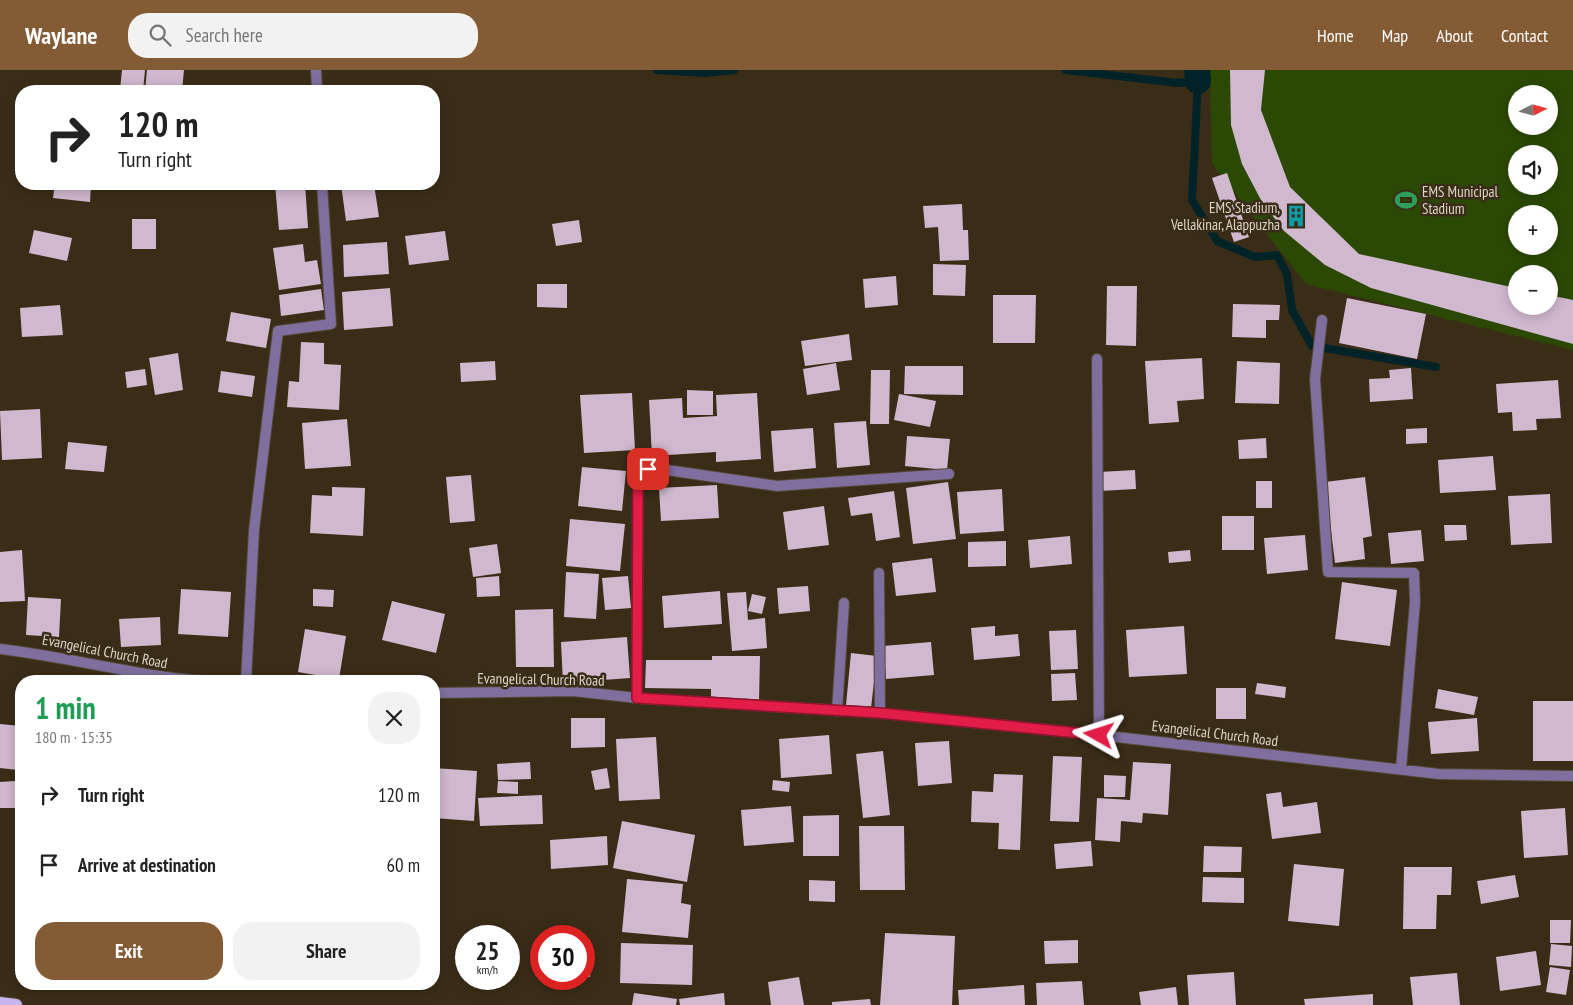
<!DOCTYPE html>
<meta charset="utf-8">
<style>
:root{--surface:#fff;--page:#f2f2f2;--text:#222;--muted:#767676;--accent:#835b35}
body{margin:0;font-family:"PT Sans Narrow",sans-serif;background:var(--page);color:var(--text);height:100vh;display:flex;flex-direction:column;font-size:19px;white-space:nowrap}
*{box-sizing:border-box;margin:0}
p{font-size:16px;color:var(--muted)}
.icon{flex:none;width:28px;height:28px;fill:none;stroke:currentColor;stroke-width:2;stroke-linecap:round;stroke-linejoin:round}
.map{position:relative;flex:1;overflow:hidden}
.drawer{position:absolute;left:15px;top:605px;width:425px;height:315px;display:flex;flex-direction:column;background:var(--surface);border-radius:20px;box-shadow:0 2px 12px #0003}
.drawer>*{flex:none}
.top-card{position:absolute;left:15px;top:15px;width:425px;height:105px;border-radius:20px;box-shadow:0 2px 12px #0003;background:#fff;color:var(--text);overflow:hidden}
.needle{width:32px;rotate:84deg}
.buttons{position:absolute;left:1508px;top:15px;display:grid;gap:10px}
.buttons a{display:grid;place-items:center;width:50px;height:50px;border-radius:50%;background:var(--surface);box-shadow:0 2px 12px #0003;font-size:25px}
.speed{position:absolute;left:455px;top:855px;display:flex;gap:10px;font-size:25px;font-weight:700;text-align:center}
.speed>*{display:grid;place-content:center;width:65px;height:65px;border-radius:50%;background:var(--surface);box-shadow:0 2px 12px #0003;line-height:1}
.speed small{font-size:12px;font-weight:400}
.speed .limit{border:8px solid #d22;background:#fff;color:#111}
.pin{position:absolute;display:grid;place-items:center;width:42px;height:42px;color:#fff;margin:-21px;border-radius:10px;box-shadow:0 2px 8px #0006}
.me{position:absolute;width:55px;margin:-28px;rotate:276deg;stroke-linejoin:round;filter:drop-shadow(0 0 4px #0008)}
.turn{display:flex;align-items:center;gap:18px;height:105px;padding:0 20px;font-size:22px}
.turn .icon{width:65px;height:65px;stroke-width:2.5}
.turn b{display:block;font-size:35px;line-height:42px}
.round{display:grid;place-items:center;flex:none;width:52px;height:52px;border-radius:20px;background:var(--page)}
.summary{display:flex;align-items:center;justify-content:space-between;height:85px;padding:0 20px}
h1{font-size:30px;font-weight:700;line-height:38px;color:#1e9e55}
.action{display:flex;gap:10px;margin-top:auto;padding:10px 20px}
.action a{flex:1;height:58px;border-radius:20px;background:var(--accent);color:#fff;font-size:20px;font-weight:700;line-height:58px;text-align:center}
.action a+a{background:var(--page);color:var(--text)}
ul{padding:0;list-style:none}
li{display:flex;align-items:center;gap:15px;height:70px;padding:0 20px}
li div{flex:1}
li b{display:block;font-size:19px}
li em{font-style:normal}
header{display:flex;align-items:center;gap:30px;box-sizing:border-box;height:70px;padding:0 25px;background:var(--accent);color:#fff}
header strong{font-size:24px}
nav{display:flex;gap:28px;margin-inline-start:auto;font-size:18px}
.search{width:350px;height:45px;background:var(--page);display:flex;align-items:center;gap:12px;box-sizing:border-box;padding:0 18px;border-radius:20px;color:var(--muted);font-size:19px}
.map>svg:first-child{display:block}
.green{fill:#2b4904;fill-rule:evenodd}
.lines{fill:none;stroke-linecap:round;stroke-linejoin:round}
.stream{stroke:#002328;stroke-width:8}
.canal{stroke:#002328;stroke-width:26}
.building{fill:#d0b8ce}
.minor-casing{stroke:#544834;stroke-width:12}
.primary-casing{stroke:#544834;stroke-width:14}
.minor{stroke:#7e6f9e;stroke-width:10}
.primary{stroke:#c8b5f0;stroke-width:12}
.route-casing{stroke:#92132f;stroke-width:12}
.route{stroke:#e11d48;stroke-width:9}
.labels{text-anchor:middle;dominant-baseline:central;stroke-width:5;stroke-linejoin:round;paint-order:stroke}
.poi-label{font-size:15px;fill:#ddd5c8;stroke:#3a2d18;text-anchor:start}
.street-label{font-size:15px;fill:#ddd5c8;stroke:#3a2d18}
</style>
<header>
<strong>Waylane</strong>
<div class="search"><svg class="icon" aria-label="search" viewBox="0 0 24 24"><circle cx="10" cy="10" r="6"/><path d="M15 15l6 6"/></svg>Search here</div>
<nav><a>Home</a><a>Map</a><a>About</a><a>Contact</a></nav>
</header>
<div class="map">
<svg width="1573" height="935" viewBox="0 0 1573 935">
<rect width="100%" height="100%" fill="#3a2d18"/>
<!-- green -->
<path class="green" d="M1210 0H1573V280L1306 214 1212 94ZM1516 24H1549V56H1516ZM1516 84H1549V116H1516ZM1516 144H1549V176H1516ZM1516 204H1549V236H1516Z"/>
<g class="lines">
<!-- stream -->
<path class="stream" d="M657 0 705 3 734 0
M1066 0 1178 13 1198 11 1192 130 1217 171 1255 187 1277 185 1287 204 1292 240 1312 276 1436 297"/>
<!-- canal -->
<path class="canal" d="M1197 0 1198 11"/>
</g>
<!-- building -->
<path class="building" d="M122 0H145L143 21 120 20Z
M147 0H184L182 21H145Z
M1230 0H1265L1261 40 1290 117 1359 184 1516 218V236H1549V225L1573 230V274L1371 218 1325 195 1284 161 1261 130 1242 94 1231 55Z
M1227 103 1249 167 1234 172 1212 108Z
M55 114H91L90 132 53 128Z
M275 114H305L308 158 279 160Z
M341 114H374L379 147 346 151Z
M962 134 963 160H968L969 190 940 191 938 157 925 158 923 136Z
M132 149H156V179H132Z
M579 150 582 172 556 176 552 154Z
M34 160 72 168 67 191 29 183Z
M445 161 449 190 409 195 405 166Z
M387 172 389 204 344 207 343 175Z
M303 174 305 192 317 190 321 214 279 220 273 178Z
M933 194 966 195 965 226 933 225Z
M896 206 898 235 865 238 863 209Z
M537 214H567V238L537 237Z
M1107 216H1137L1136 276 1106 275Z
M390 218 393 256 344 260 342 222Z
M321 219 324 240 281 246 279 225Z
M993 225H1036L1035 273H993Z
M1347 228 1426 244 1417 289 1339 273Z
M1233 234 1280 235 1279 250H1266V268L1232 267Z
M60 235 63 265 22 267 20 238Z
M231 242 271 249 266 278 226 271Z
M849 264 852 290 805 296 801 271Z
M301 272 324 273V294L341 295 339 340 287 337 289 311 299 312Z
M178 283 183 320 155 325 149 288Z
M1202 288 1204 329 1177 331 1179 352 1149 354 1145 291Z
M495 291 496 310 461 312 460 293Z
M1237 291 1280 293 1279 334 1235 333Z
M836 293 840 320 807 325 803 299Z
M905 296H963V325L904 324Z
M1411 298 1413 329 1370 332 1369 309 1390 308 1389 300Z
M145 299 147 315 127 318 125 302Z
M871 300H890L889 354H870Z
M221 301 255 306 252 327 218 322Z
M1558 310 1561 348 1536 349 1537 360 1513 361 1512 342 1498 343 1496 314Z
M687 320 713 321V345H687Z
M632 323 635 380 584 383 580 325Z
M757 323 761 389 716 392V382L652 386 649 330 682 328 683 348 717 346 716 325Z
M899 324 936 331 930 357 894 350Z
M40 339 42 388 2 390 0 341Z
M347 349 351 396 305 399 302 353Z
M866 351 870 395 837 398 834 353Z
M813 358 816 398 774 402 771 361Z
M1427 358V373L1406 374V359Z
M907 366 950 369 947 400 905 396Z
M1266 368 1267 388 1239 389 1238 370Z
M68 372 107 376 104 402 65 399Z
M1493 386 1496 420 1440 423 1438 390Z
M582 397 626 401 622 441 578 436Z
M1135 400 1136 419 1100 421 1099 402Z
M471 405 475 451 450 453 446 407Z
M1365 407 1372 466 1363 468 1365 489 1335 493 1325 412Z
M1256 411H1272V438H1256Z
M948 412 956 469 913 474 906 418Z
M717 415 719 448 661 451 659 418Z
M332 417 365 418 363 466 310 463 312 425 332 426Z
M1002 419 1004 461 960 464 957 422Z
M894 421 900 467 876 471 872 443 851 446 848 428Z
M1550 424 1552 473 1511 475 1508 426Z
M824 436 829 475 788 480 783 442Z
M1222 446H1254V480H1222Z
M570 449 625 454 620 501 566 496Z
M1444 455H1466L1467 470 1445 471Z
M1421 460 1424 491 1391 494 1388 463Z
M1305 465 1308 500 1267 504 1264 468Z
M1070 466 1072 494 1030 498 1028 470Z
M1006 471V496L968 497V472Z
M497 474 501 503 473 507 469 478Z
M22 480 25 531 0 532V482Z
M1190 480 1191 491 1169 493 1168 482Z
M932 488 936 522 896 526 892 493Z
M566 502 599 504 596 549 564 547Z
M499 506 500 526 477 527 476 508Z
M628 506 631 538 605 540 602 508Z
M1342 512 1397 520 1390 576 1335 569Z
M808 516 810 541 779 544 777 518Z
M181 519 231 522 228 567 178 564Z
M313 519 334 520 333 537 313 536Z
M720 521 722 554 664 558 662 526Z
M746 522 748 550 765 548 767 578 732 581 727 523Z
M752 524 766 527 762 544 748 541Z
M28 527 61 529 59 567 26 565Z
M392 531 445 544 436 583 382 570Z
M553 539 554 597H516L515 540Z
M160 547 161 575 121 577 119 549Z
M995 556V566L1018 564 1020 586 974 590 971 558Z
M1184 556 1187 604 1129 607 1126 560Z
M305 559 346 566 339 609 298 602Z
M1076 560 1078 599 1051 600 1049 561Z
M627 567 630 608 563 613 561 572Z
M931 572 934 605 886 609 883 576Z
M851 583 877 586 871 638 846 635Z
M712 586H760L759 631H711V619L645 618 646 590H712Z
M1075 603 1077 630 1052 631 1051 604Z
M1257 613 1286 617 1285 628 1255 624Z
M1216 618H1246V649H1216Z
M1438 619 1478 627 1474 645 1435 638Z
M1533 631H1573V691H1533Z
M571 648H605V677L571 678Z
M1477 648 1479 681 1431 684 1428 652Z
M0 654 21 656 18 700 0 698Z
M829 665 832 704 781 708 779 669Z
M656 667 660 729 619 731 616 669Z
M949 671 952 713 918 716 915 673Z
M883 681 890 745 863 748 856 684Z
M1053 686 1082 687 1079 752 1050 751Z
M530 692 531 709 498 710 497 694Z
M1133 692 1171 694 1168 745 1143 743 1142 753 1121 751 1120 772 1095 770 1097 728 1130 730Z
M434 698 477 701 474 751 434 748Z
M607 698 610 718 595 720 591 701Z
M994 704 1023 705 1020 780 998 779 999 753 971 752 972 721 993 722Z
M1104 705 1126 706 1125 727H1104Z
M773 710 790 712 789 722 772 720Z
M15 711 16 738H0V712Z
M498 711 518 712V724L497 723Z
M1281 722 1283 737 1317 732 1321 763 1272 769 1266 724Z
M542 725 543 754 480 756 478 728Z
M791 736 794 772 744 776 741 740Z
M1565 738 1568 785 1524 788 1521 741Z
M839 745V786H803V746Z
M622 751 695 765 687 812 613 798Z
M859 756H904L905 820H860Z
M607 766 608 795 551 799 550 770Z
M1091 771 1093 796 1056 799 1054 774Z
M1204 776 1242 777 1241 802H1203Z
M1294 794 1344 799 1339 856 1288 851Z
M1404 797H1452L1451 825H1437L1436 859H1403Z
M1515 805 1519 827 1481 834 1477 811Z
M1203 807 1244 808V833L1202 832Z
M627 809 683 814 681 833 691 835 688 868 622 862Z
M809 810 835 811V832L809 831Z
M1550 850H1571L1570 873H1550Z
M885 863 955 866 952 935H880Z
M1078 870V893L1045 894 1044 871Z
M621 873 693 875 692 915 620 913Z
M1551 874 1572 876 1571 897 1549 895Z
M1536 881 1541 915 1500 921 1496 887Z
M584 884 592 885 590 907 584 906Z
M1550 897 1570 900 1566 925 1546 922Z
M1234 902 1236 935H1189L1187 905Z
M1457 903 1460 935H1413L1410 907Z
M799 907 804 935H771L768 912Z
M1082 911 1084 935H1037L1036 913Z
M1024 915 1025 935H959L958 920Z
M1176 917 1178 935H1141L1139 922Z
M634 923 677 929 676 935H632Z
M724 923 725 935H680L679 929Z
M1373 924V935H1305L1304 929Z
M870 929 871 935H832V932Z"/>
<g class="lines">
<!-- minor casing -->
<g class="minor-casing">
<path id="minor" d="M316 0 317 21
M1322 250 1315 309 1328 502 1414 503 1415 532 1401 699
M1097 289 1099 665
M879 503 880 643
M0 579C69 587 136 606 205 611
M246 611 254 460 278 261 331 254 322 114
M434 623 573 621 637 628 880 643 1099 665 1439 704 1573 706
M637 628 638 405 648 399 667 400 777 416 949 404
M837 641 844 533"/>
</g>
<!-- primary casing -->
<g class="primary-casing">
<path id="primary" d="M0 933 16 935"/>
</g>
<!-- minor -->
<use href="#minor" class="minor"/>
<!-- primary -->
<use href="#primary" class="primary"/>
</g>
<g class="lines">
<!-- route casing -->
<g class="route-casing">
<path id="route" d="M648 399 638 405 637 628 880 643 1099 665"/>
</g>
<!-- route -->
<use href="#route" class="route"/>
</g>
<!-- icons -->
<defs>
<g id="stadium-bare" transform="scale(1.725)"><path d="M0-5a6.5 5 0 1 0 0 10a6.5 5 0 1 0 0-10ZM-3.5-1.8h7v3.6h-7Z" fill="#2e9e5b" stroke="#3a2d18" stroke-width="2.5" paint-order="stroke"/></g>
<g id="building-bare" transform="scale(1.725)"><path d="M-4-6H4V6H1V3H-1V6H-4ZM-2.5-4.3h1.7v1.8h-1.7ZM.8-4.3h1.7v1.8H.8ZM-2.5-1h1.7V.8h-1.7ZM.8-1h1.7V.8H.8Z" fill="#0f9aa8" stroke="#3a2d18" stroke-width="2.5" paint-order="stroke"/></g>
</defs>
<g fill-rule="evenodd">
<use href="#stadium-bare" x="1406" y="130"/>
<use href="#building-bare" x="1296" y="146"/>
</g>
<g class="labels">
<!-- poi labels -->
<g class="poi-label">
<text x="1422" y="121">EMS Municipal<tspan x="1422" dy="17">Stadium</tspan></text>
<text x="1280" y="137" text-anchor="end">EMS Stadium,<tspan x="1280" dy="17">Vellakinar, Alappuzha</tspan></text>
</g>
<!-- street labels -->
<g class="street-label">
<text transform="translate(105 581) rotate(11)">Evangelical Church Road</text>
<text transform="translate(541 609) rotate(1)">Evangelical Church Road</text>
<text transform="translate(1215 663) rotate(7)">Evangelical Church Road</text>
</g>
</g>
</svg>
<div class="buttons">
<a><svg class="needle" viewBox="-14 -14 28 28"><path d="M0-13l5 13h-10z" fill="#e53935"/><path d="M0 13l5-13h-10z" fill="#767676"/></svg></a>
<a><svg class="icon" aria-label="sound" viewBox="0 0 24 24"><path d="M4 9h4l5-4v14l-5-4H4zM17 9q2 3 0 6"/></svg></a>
<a>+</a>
<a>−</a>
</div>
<div class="speed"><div>25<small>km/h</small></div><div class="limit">30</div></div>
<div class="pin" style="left:648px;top:399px;background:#d93025"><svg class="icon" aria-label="arrive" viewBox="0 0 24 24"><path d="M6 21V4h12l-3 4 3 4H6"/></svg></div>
<svg class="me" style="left:1099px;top:665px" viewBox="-20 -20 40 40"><path d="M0-17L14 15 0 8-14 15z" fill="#e11d48" stroke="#fff" stroke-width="4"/></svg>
<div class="top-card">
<div class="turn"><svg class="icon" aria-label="right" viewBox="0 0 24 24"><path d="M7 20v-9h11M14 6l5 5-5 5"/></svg><div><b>120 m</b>Turn right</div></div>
</div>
<section class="drawer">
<div class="summary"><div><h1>1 min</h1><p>180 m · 15:35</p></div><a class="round"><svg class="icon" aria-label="close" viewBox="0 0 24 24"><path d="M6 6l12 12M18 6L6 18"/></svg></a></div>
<ul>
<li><svg class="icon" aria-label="right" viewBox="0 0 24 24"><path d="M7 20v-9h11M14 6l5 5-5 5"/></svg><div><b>Turn right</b></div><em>120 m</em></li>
<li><svg class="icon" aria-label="arrive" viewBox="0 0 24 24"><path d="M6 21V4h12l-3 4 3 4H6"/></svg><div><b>Arrive at destination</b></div><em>60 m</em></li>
</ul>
<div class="action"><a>Exit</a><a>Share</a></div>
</section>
</div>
